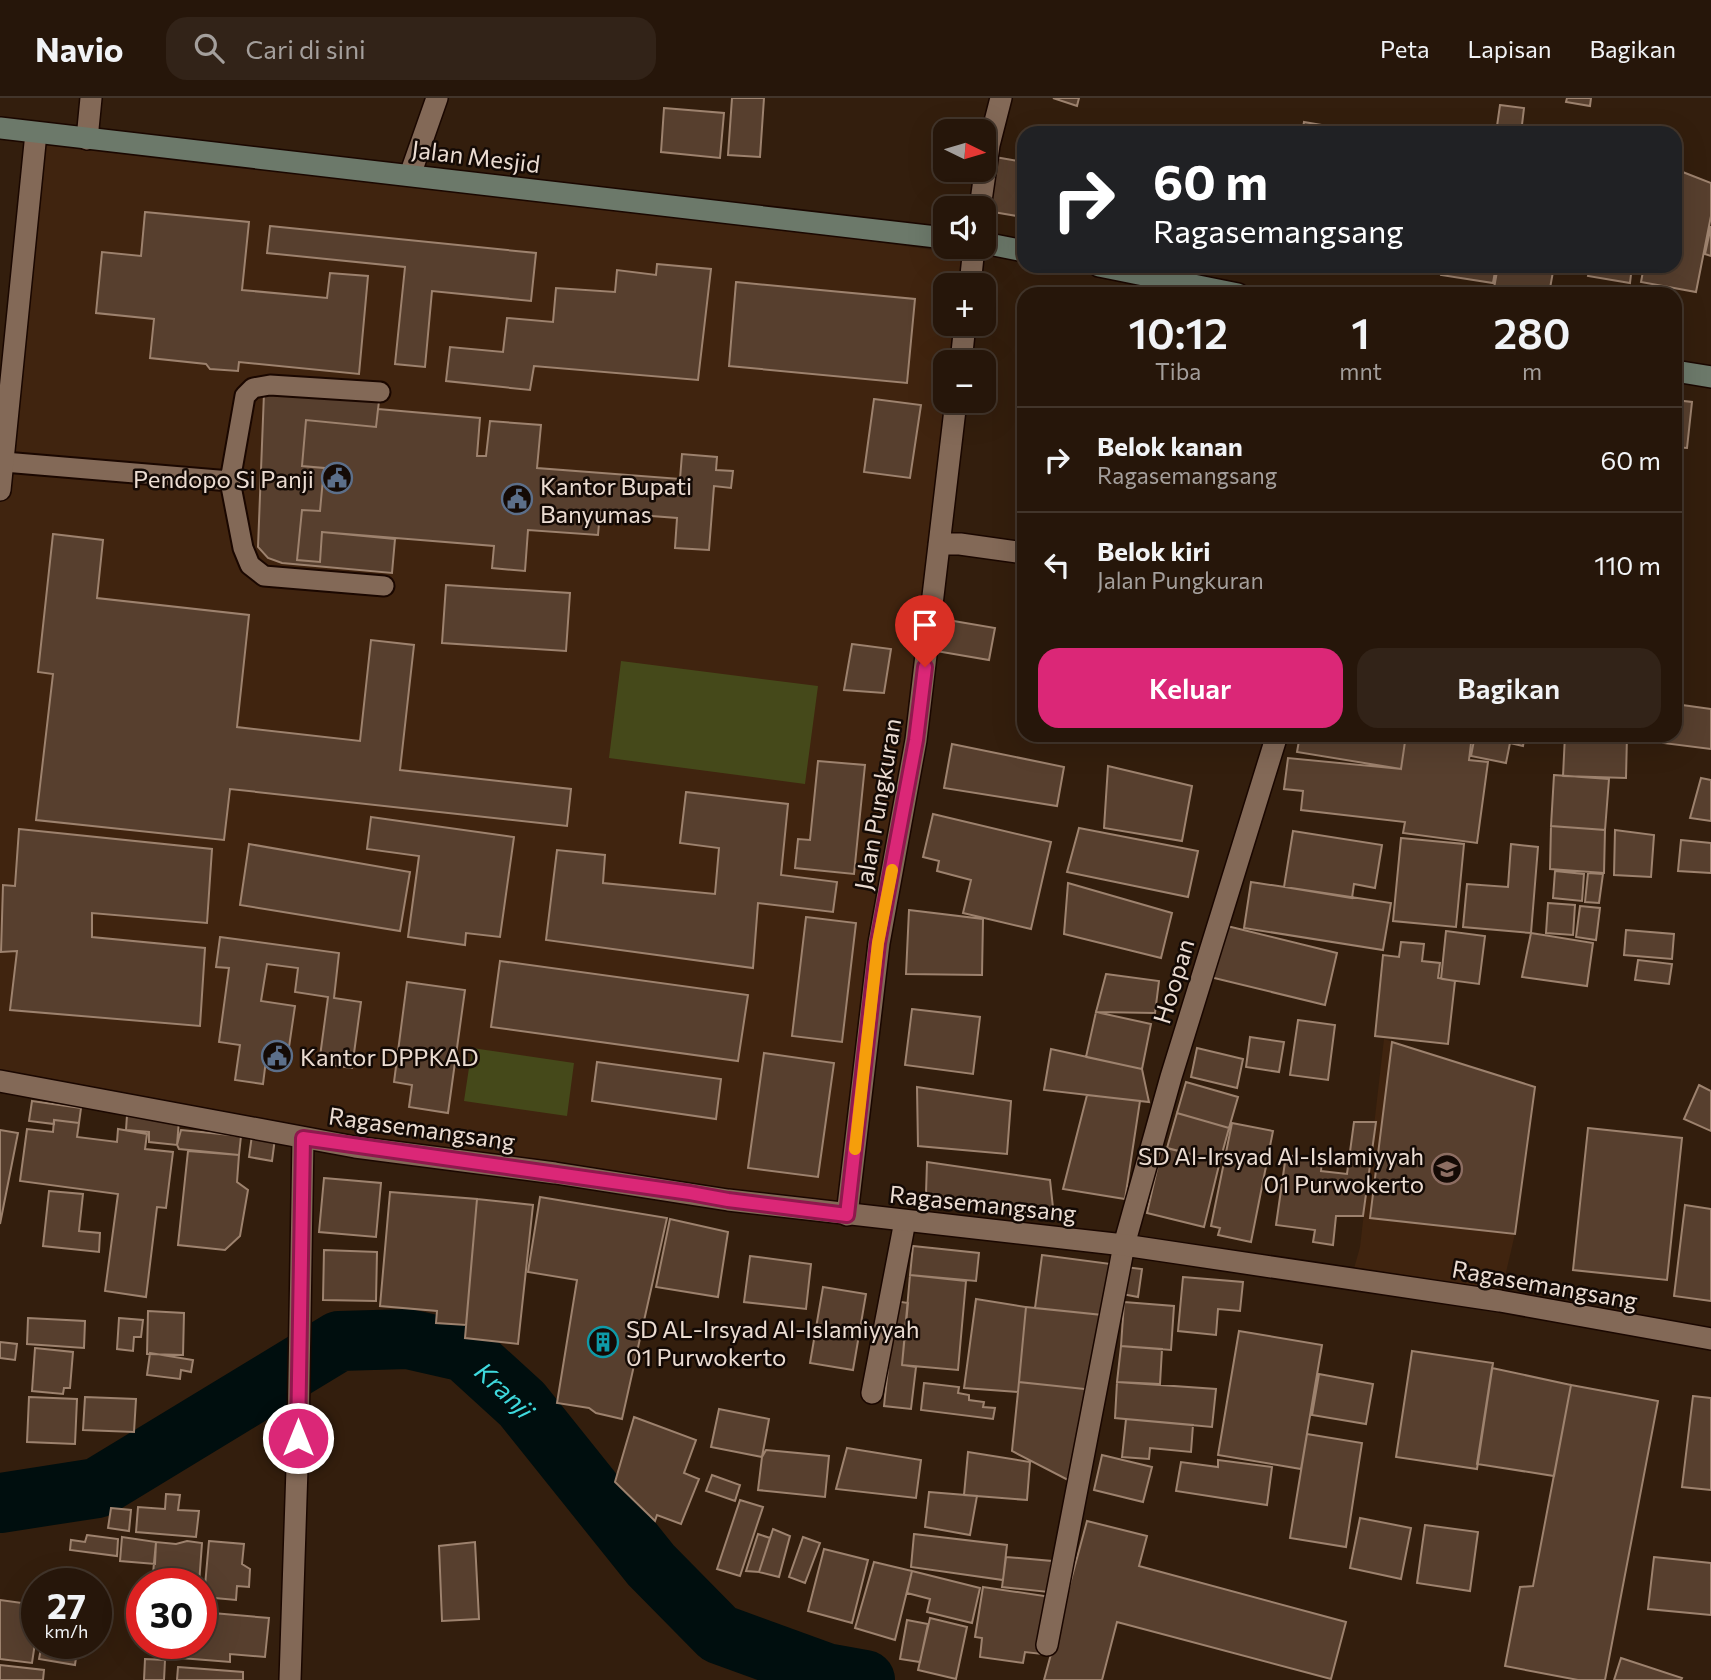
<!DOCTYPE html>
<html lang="id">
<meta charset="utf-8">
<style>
:root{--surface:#26160a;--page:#322318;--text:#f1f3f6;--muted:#a49f9c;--line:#42352b;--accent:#db2777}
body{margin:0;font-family:Commissioner,sans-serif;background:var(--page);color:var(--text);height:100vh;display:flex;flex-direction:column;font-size:26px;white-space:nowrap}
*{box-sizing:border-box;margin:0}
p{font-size:23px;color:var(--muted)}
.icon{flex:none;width:38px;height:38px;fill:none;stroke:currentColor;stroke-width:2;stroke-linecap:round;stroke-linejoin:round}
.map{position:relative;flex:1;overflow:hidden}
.drawer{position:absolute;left:1017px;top:189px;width:665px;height:455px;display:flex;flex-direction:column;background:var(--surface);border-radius:21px;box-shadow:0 7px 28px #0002,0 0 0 2px var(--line)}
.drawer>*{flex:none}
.banner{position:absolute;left:1017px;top:28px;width:665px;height:147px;border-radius:21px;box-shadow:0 7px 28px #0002,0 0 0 2px var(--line);background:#202124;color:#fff;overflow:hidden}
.needle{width:46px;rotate:95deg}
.fabs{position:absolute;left:933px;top:21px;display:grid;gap:14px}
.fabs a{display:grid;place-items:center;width:63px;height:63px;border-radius:14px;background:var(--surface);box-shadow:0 7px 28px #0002,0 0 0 2px var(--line);font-size:35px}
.speed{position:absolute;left:21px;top:1470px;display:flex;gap:14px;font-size:35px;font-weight:700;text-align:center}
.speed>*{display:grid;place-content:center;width:91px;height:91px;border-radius:50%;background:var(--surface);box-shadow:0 7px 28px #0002,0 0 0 2px var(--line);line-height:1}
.speed small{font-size:18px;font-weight:400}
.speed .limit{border:10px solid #d22;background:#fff;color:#111}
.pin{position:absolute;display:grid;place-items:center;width:60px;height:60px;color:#fff;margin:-72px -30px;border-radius:50% 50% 50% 0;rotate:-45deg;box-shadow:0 0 7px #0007}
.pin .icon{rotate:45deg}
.me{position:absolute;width:77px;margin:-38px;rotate:0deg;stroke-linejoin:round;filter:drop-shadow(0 0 5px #0008)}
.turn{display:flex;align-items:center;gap:24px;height:147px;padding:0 21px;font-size:32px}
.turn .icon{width:91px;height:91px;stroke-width:2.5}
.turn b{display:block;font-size:49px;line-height:60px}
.eta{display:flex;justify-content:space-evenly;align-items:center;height:119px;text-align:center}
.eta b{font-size:42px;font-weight:600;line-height:49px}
.button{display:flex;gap:14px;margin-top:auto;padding:14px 21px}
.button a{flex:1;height:80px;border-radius:21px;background:var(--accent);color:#fff;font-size:28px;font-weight:600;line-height:80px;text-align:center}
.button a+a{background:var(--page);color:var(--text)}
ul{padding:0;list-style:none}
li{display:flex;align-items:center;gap:21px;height:105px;padding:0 21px;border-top:2px solid var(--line)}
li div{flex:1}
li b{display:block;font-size:26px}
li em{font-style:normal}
header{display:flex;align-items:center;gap:42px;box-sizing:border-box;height:98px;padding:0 35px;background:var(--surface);border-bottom:2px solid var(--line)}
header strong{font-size:33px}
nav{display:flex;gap:38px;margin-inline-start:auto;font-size:24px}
.search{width:490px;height:63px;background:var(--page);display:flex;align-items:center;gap:18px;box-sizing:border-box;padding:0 24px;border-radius:21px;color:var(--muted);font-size:26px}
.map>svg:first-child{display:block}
.built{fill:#40240f}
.green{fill:#45491a}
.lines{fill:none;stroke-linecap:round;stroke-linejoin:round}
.river{stroke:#000e0e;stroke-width:60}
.building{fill:#573f2e;stroke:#9d826e;stroke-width:2}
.service-casing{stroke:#1a0700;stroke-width:23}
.minor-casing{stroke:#1a0700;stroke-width:24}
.tertiary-casing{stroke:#1a0700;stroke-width:24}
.secondary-casing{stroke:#1a0700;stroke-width:24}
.service{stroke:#836957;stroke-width:19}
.minor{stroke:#836957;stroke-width:21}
.tertiary{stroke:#836957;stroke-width:21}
.secondary{stroke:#6c796a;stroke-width:21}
.route-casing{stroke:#8e194d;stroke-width:18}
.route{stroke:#db2777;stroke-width:12}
.slow{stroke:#f59e0b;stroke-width:12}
.labels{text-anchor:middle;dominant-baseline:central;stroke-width:5;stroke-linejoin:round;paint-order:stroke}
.street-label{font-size:24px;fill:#ebdcd2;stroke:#140a05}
.poi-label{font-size:24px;fill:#ebdcd2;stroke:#140a05;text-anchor:start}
.water-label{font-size:26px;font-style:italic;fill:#3ed9dd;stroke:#140a05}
</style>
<header>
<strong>Navio</strong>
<div class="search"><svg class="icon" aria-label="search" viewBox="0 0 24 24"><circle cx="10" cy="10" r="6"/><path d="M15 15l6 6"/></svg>Cari di sini</div>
<nav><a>Peta</a><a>Lapisan</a><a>Bagikan</a></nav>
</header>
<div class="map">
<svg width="1711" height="1582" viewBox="0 0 1711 1582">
<rect width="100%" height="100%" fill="#331e0d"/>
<!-- built -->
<path class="built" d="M36 35 410 77 968 157 965 187H945V226H960L955 264H945V303H951L844 1112 547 1079 0 983V364Z
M1384 941 1535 989 1515 1136 1500 1200 1352 1178 1360 1149Z"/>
<!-- green -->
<path class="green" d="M621 563 818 588 805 686 609 660Z
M472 950 574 965 567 1018 464 1003Z"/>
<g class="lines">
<!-- river -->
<path class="river" id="s1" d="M0 1405 97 1390 339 1243 408 1241 465 1254 522 1306 651 1467 719 1536 826 1575 865 1582"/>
</g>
<!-- building -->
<path class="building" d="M732 0H764L760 59 728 57Z
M1053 0H1079L1077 8Z
M1567 0H1591L1590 8 1566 4Z
M1500 7 1524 10 1521 35H1496Z
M664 10 724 15 720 60 661 54Z
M1304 24 1340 30 1339 35H1302Z
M1356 30 1393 35H1355Z
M995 59 1024 64 1017 118 987 113Z
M1675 71 1711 85V118L1696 194 1641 184 1644 168H1675Z
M1024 75V119L1017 118Z
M145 114 249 124 242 192 327 200 330 175 368 178 359 276 239 264 238 273 210 271 206 266 150 260 154 221 96 215 102 154 141 158Z
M270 128 536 155 531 203 432 193 425 269 395 266 405 169 267 155Z
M1711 128V158L1705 156Z
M657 166 711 171 698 282 534 268 530 292 446 283 450 249 503 254 507 220 553 224 556 190 615 194 617 172 656 177Z
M1442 168H1496L1493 185 1441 177Z
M1498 168H1554L1549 196 1494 190Z
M1590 168H1632L1630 185 1588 178Z
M736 184 915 201 907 285 729 268Z
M264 295 379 303 376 329 306 322 302 368 324 370 320 413 302 412 297 462 320 464 322 434 395 441 392 475 282 465 268 460 258 449Z
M874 301 921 307 910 380 864 374Z
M1675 302 1692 304 1687 350 1675 349Z
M378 311 480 320 477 358H486L490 323 541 327 537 370 680 381 682 356 717 359 716 372 733 373 731 390 714 388 709 452 675 450 677 420 600 414 598 437 528 432 525 473 492 470 494 448 322 434 320 464 297 462 302 412 320 413 324 370 302 368 306 322 376 329Z
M53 436 103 442 97 500 249 517 237 629 360 643 371 542 414 547 400 672 571 691 567 728 230 691 224 742 36 722 53 576 38 574Z
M446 487 570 495 566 553 442 545Z
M942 521 995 530 989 562 936 553Z
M852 546 891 551 884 595 844 592Z
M1675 606 1711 611V651L1663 645 1664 637H1675Z
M1300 637H1406L1401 671 1297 654Z
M1406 637H1472L1469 662 1488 664 1477 745 1403 735 1405 724 1301 712 1303 693 1284 691 1288 660 1401 671Z
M1475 637H1525L1523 648 1510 645 1506 665 1471 658Z
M1565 637H1627L1626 680 1563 678Z
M952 646 1064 669 1057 708 944 690Z
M818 663 865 667 854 776 795 770 798 741 810 742Z
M1108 668 1192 688 1182 743 1104 730Z
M1554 677 1609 681 1605 732 1551 728Z
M1701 680 1711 682V723L1690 720Z
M686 694 788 706 781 777 837 784 833 814 758 805 753 870 546 842 557 752 605 757 603 785 715 796 719 750 680 745Z
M933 716 1051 744 1031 831 963 815 971 782 937 773 939 763 923 759Z
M371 719 514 739 500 839 466 835 465 847 408 839 419 758 367 751Z
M1551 728 1605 732 1604 775 1550 771Z
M1079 730 1198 753 1188 799 1067 774Z
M19 731 212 751 207 825 92 815V839L205 850 200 928 10 912 17 853 1 854 3 787 15 788Z
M1615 732 1654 737 1651 779 1614 777Z
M1293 733 1382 747 1375 790 1354 786 1352 800 1284 789Z
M1401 740 1464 746 1456 829 1393 823Z
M1681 742 1711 745V775L1678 773Z
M249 746 410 774 400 833 240 807Z
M1511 746 1538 749 1531 835 1463 829 1467 786 1508 789Z
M1555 773 1584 776 1582 803 1553 800Z
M1588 775 1603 776 1599 805 1585 804Z
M1251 784 1391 805 1383 852 1244 830Z
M1068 785 1172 815 1161 860 1064 836Z
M1548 805 1575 807 1573 837 1546 835Z
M1580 808 1600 810 1596 842 1576 839Z
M909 812 983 821 982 877 906 876Z
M806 819 856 825 842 944 792 938Z
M1223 827 1337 855 1325 907 1210 879Z
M1626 832 1674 836 1672 861 1624 857Z
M1446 833 1485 838 1479 886 1441 881Z
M1531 835 1593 845 1587 888 1522 879Z
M220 839 339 855 334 900 361 904 352 970 319 966 328 899 295 894 298 870 267 866 261 903 295 908 288 956 267 954 263 986 235 982 240 947 219 944 229 870 216 869Z
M1401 844 1424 846 1422 863 1440 865 1438 880 1455 883 1448 946 1375 938 1383 857 1399 859Z
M1638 862 1672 866 1669 886 1635 882Z
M500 863 748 897 738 963 491 929Z
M1106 876 1159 883 1155 915 1096 914Z
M407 884 465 892 448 1015 409 1009 412 987 394 984Z
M912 911 980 919 973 976 905 967Z
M1096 914 1151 926 1142 971 1086 959Z
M1298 922 1335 927 1328 982 1290 977Z
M1250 939 1284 944 1279 974 1246 969Z
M1392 944 1535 989 1515 1136 1370 1120Z
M1197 950 1243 961 1237 990 1191 979Z
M1051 951 1142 971 1149 1004 1044 992Z
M764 955 834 965 818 1079 748 1070Z
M597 964 721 981 716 1021 592 1003Z
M1186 984 1238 999 1229 1030 1177 1015Z
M1699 987 1711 993V1033L1684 1021Z
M917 989 1011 1003 1007 1056 918 1048Z
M1087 997 1140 1003 1125 1101 1063 1091Z
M32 1003 81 1010 79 1025 54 1022V1026L29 1023Z
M1177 1015 1229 1030 1220 1063 1167 1050Z
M127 1017 179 1022 177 1047 149 1044V1034L126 1032Z
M54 1022 79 1025 77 1039 117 1044 118 1031 147 1036 145 1051 173 1054 166 1110 157 1109 146 1199 105 1193 118 1096 20 1083 27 1031 53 1034Z
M1354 1024H1376L1363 1118H1336L1333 1147 1313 1144 1315 1132 1276 1127 1286 1057 1322 1062 1321 1073 1347 1076Z
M1232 1025 1273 1033 1251 1144 1218 1137 1220 1130 1211 1128Z
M1588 1030 1682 1040 1667 1182 1573 1172Z
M0 1032 18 1035 0 1126Z
M181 1032 241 1038 239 1057 179 1051 177 1047Z
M252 1037 275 1040 272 1063 249 1059Z
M1162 1049 1220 1063 1204 1129 1147 1115Z
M188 1053 239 1057 237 1084 248 1092 240 1138 225 1152 178 1147Z
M927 1064 1050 1082 1054 1119 926 1096Z
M324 1080 381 1085 376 1139 319 1134Z
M49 1093 83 1096 79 1133 100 1135 99 1154 43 1148Z
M390 1094 477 1101 466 1227 436 1225 437 1213 380 1208Z
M540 1099 667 1120 622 1321 596 1315 589 1310 557 1305 577 1182 528 1174Z
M477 1101 533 1107 518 1246 465 1240Z
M1685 1107 1711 1111V1203L1674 1198Z
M670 1121 728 1134 718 1199 656 1189Z
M913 1148 979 1155 976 1183 910 1177Z
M324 1152 377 1154 376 1203 323 1202Z
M1042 1157 1111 1166 1102 1217 1035 1210Z
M750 1158 811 1166 806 1211 744 1204Z
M1125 1169 1142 1171 1138 1199 1122 1196Z
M910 1177 966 1183 958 1272 902 1267Z
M1183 1179 1243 1184 1240 1213 1218 1211 1216 1237 1178 1233Z
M823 1189 866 1196 853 1272 810 1265Z
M976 1201 1026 1209 1018 1294 964 1290Z
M895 1203 908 1205 902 1267 916 1269 911 1311 884 1308Z
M1124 1204 1174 1208 1171 1252 1121 1248Z
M1026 1209 1102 1217 1094 1292 1019 1284Z
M148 1213 184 1215 183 1257 147 1256Z
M28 1220 85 1223 84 1250 27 1246Z
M119 1220 143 1222 141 1239H134L133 1253 117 1251Z
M1239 1233 1322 1247 1301 1371 1218 1357Z
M0 1244 17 1246 15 1262 0 1260Z
M1121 1248 1162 1251 1160 1286 1117 1284Z
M35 1250 73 1254 70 1290H64L63 1296 32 1293Z
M1412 1253 1493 1265 1477 1371 1396 1359Z
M150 1255 193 1262 191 1274 181 1272 180 1281 147 1277Z
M1492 1270 1571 1287 1554 1378 1477 1366Z
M1319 1276 1373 1286 1366 1326 1312 1317Z
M1019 1284 1094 1292 1070 1383 1012 1353Z
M1117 1284 1216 1291 1212 1329 1115 1320Z
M924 1285 959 1289 958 1295 969 1297V1302L984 1304 983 1309 995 1310 993 1321 921 1312Z
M1571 1287 1658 1303 1605 1582H1578L1505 1568 1520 1489 1533 1488Z
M1693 1298 1711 1300V1392L1682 1389Z
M29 1299 77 1301 75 1346 27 1344Z
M85 1299 136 1301 134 1334 83 1332Z
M719 1311 769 1321 762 1359 711 1349Z
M634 1319 696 1342 684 1375 699 1381 681 1426 657 1417 655 1423 615 1384Z
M1126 1321 1193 1327 1191 1354 1150 1350 1149 1361 1122 1359Z
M1307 1336 1362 1345 1346 1449 1290 1440Z
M847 1350 921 1362 916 1400 836 1391Z
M766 1352 829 1358 825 1399 758 1392 762 1359Z
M968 1354 1030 1364 1027 1402 964 1397Z
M1102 1357 1152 1369 1143 1404 1094 1392Z
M1218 1362 1272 1369 1267 1407 1176 1393 1181 1364 1218 1369Z
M712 1377 740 1387 735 1403 706 1393Z
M929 1394 977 1398 970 1437 925 1429Z
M166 1396 180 1397 178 1412 199 1413 196 1439 136 1434 138 1409 165 1411Z
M740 1402 763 1409 740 1478 717 1471Z
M111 1410 131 1412 129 1433 108 1430Z
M1360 1420 1411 1430 1401 1481 1350 1470Z
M1087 1423 1147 1438 1139 1468 1346 1524 1331 1581 1117 1524 1102 1582H1044Z
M1425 1427 1478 1434 1470 1493 1417 1485Z
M773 1431 790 1438 779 1479 759 1474Z
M758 1436 770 1440 759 1474 746 1473Z
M914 1436 1007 1447 1003 1482 911 1469Z
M87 1437 118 1441 117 1458 70 1452 71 1442 85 1444Z
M122 1439 156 1444 155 1466 120 1463Z
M803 1439 820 1445 805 1485 789 1479Z
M187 1443 202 1445 199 1486H152L156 1444 176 1446Z
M209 1443 244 1446 242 1466 250 1471 249 1489 237 1488 236 1502 204 1499Z
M475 1444 479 1521 442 1523 439 1448Z
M824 1451 868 1462 852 1525 808 1513Z
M1006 1459 1052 1463 1048 1494 1002 1489Z
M1654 1459 1711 1465V1517L1648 1511Z
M874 1464 912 1473 895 1542 855 1530Z
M912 1473 980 1490 972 1525 927 1514 930 1501 907 1495Z
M983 1489 1051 1499 1042 1556 1025 1554 1023 1565 980 1559 982 1540 975 1539Z
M0 1502 37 1507V1532L32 1565 0 1561Z
M201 1514 269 1520 265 1559 230 1556V1564L181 1560 183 1545H201Z
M930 1520 967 1529 956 1581 918 1572Z
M907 1522 928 1526 920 1564 900 1561Z
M42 1545H78L75 1567 39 1561Z
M1621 1560 1682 1580 1681 1582H1614Z
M145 1561 165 1562 164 1582H144Z
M0 1567 44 1572 43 1582H0Z
M178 1569 243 1574V1582H177Z"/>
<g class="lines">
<!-- service casing -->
<g class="service-casing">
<path id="service" d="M380 294 270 287 253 290 245 298 230 383 243 450 250 467 264 478 384 488
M4 364 230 383"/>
</g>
<!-- minor casing -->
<g class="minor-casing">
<path id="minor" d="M87 41 91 0
M410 77 437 0
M980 110 989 47 1001 0
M970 187 974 149
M961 264 965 226
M0 392 36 35
M939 446H960L1024 455
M847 1117 879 845 916 642 956 303
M872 1295 905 1123
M1047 1547 1124 1147 1171 979 1277 637
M290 1582 298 1340 303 1040"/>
</g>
<!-- tertiary casing -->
<g class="tertiary-casing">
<path id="tertiary" d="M0 983 355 1049 555 1075 728 1102 1124 1147 1500 1203 1711 1241"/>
</g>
<!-- secondary casing -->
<g class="secondary-casing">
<path id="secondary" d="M0 30 945 140
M984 145 1024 153
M1099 168 1238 196
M1675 273 1711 279"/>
</g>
<!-- service -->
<use href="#service" class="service"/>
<!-- minor -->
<use href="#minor" class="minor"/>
<!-- tertiary -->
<use href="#tertiary" class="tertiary"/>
<!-- secondary -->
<use href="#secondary" class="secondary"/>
</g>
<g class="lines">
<!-- route casing -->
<g class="route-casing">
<path id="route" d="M298 1340 303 1040 690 1095 728 1102 847 1117 878 845 916 642 925 569"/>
</g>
<!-- route -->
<use href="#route" class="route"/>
<!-- slow -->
<path class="slow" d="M855 1051 878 845 892 772"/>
</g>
<!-- icons -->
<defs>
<g id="civic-ring" transform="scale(1.575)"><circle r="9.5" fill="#140a05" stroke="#5c6f8a" stroke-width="1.5"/><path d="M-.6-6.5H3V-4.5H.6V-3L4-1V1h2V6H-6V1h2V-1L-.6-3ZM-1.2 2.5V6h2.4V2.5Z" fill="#5c6f8a"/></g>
<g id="school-ring" transform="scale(1.575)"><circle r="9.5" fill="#140a05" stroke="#8d6e63" stroke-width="1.5"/><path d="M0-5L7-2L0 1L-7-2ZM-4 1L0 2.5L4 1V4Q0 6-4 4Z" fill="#8d6e63"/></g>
<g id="building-ring" transform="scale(1.575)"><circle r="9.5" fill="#140a05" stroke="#0f9aa8" stroke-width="1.5"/><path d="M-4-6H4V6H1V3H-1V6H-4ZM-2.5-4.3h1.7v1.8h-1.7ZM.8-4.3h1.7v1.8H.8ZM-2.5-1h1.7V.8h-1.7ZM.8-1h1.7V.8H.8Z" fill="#0f9aa8"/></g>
</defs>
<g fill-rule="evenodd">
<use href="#civic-ring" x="337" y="380"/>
<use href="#civic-ring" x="517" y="401"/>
<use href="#civic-ring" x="277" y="958"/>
<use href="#school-ring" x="1447" y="1071"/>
<use href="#building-ring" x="603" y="1244"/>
</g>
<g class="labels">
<!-- street labels -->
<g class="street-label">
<text transform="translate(476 58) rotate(7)">Jalan Mesjid</text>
<text transform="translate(877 706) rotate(-80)">Jalan Pungkuran</text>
<text transform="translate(1173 883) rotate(-73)">Hoopan</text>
<text transform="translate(422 1030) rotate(8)">Ragasemangsang</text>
<text transform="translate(983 1105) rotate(6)">Ragasemangsang</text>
<text transform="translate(1545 1186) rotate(10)">Ragasemangsang</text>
</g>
<!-- poi labels -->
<g class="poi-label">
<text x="314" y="380" text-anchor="end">Pendopo Si Panji</text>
<text x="540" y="387">Kantor Bupati<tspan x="540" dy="28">Banyumas</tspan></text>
<text x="300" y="958">Kantor DPPKAD</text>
<text x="1424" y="1057" text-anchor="end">SD Al-Irsyad Al-Islamiyyah<tspan x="1424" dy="28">01 Purwokerto</tspan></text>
<text x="626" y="1230">SD AL-Irsyad Al-Islamiyyah<tspan x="626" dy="28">01 Purwokerto</tspan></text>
</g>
<!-- water labels -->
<g class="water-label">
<text stroke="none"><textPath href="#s1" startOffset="564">Kranji</textPath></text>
</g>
</g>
</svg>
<div class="fabs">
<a><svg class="needle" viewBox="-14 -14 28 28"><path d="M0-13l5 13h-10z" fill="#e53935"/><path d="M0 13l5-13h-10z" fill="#a49f9c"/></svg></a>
<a><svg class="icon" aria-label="sound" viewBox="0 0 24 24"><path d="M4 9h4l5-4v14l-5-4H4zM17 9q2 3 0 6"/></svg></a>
<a>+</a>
<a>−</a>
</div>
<div class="speed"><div>27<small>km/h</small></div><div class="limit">30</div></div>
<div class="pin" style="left:925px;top:569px;background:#d93025"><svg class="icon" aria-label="arrive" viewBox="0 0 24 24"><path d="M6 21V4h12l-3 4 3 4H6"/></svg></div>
<svg class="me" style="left:298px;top:1340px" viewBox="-20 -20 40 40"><circle r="17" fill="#db2777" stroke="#fff" stroke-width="3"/><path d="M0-11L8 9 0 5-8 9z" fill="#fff"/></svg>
<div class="banner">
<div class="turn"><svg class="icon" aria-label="right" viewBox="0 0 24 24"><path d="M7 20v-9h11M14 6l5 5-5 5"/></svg><div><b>60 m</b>Ragasemangsang</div></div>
</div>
<section class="drawer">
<div class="eta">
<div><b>10:12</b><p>Tiba</p></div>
<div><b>1</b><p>mnt</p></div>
<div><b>280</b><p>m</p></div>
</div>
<ul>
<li><svg class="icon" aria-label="right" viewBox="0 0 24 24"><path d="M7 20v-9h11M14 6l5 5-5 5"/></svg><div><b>Belok kanan</b><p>Ragasemangsang</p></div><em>60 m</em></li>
<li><svg class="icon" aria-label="left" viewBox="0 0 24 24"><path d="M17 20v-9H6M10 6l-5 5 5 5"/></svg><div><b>Belok kiri</b><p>Jalan Pungkuran</p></div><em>110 m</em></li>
</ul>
<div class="button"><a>Keluar</a><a>Bagikan</a></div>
</section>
</div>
